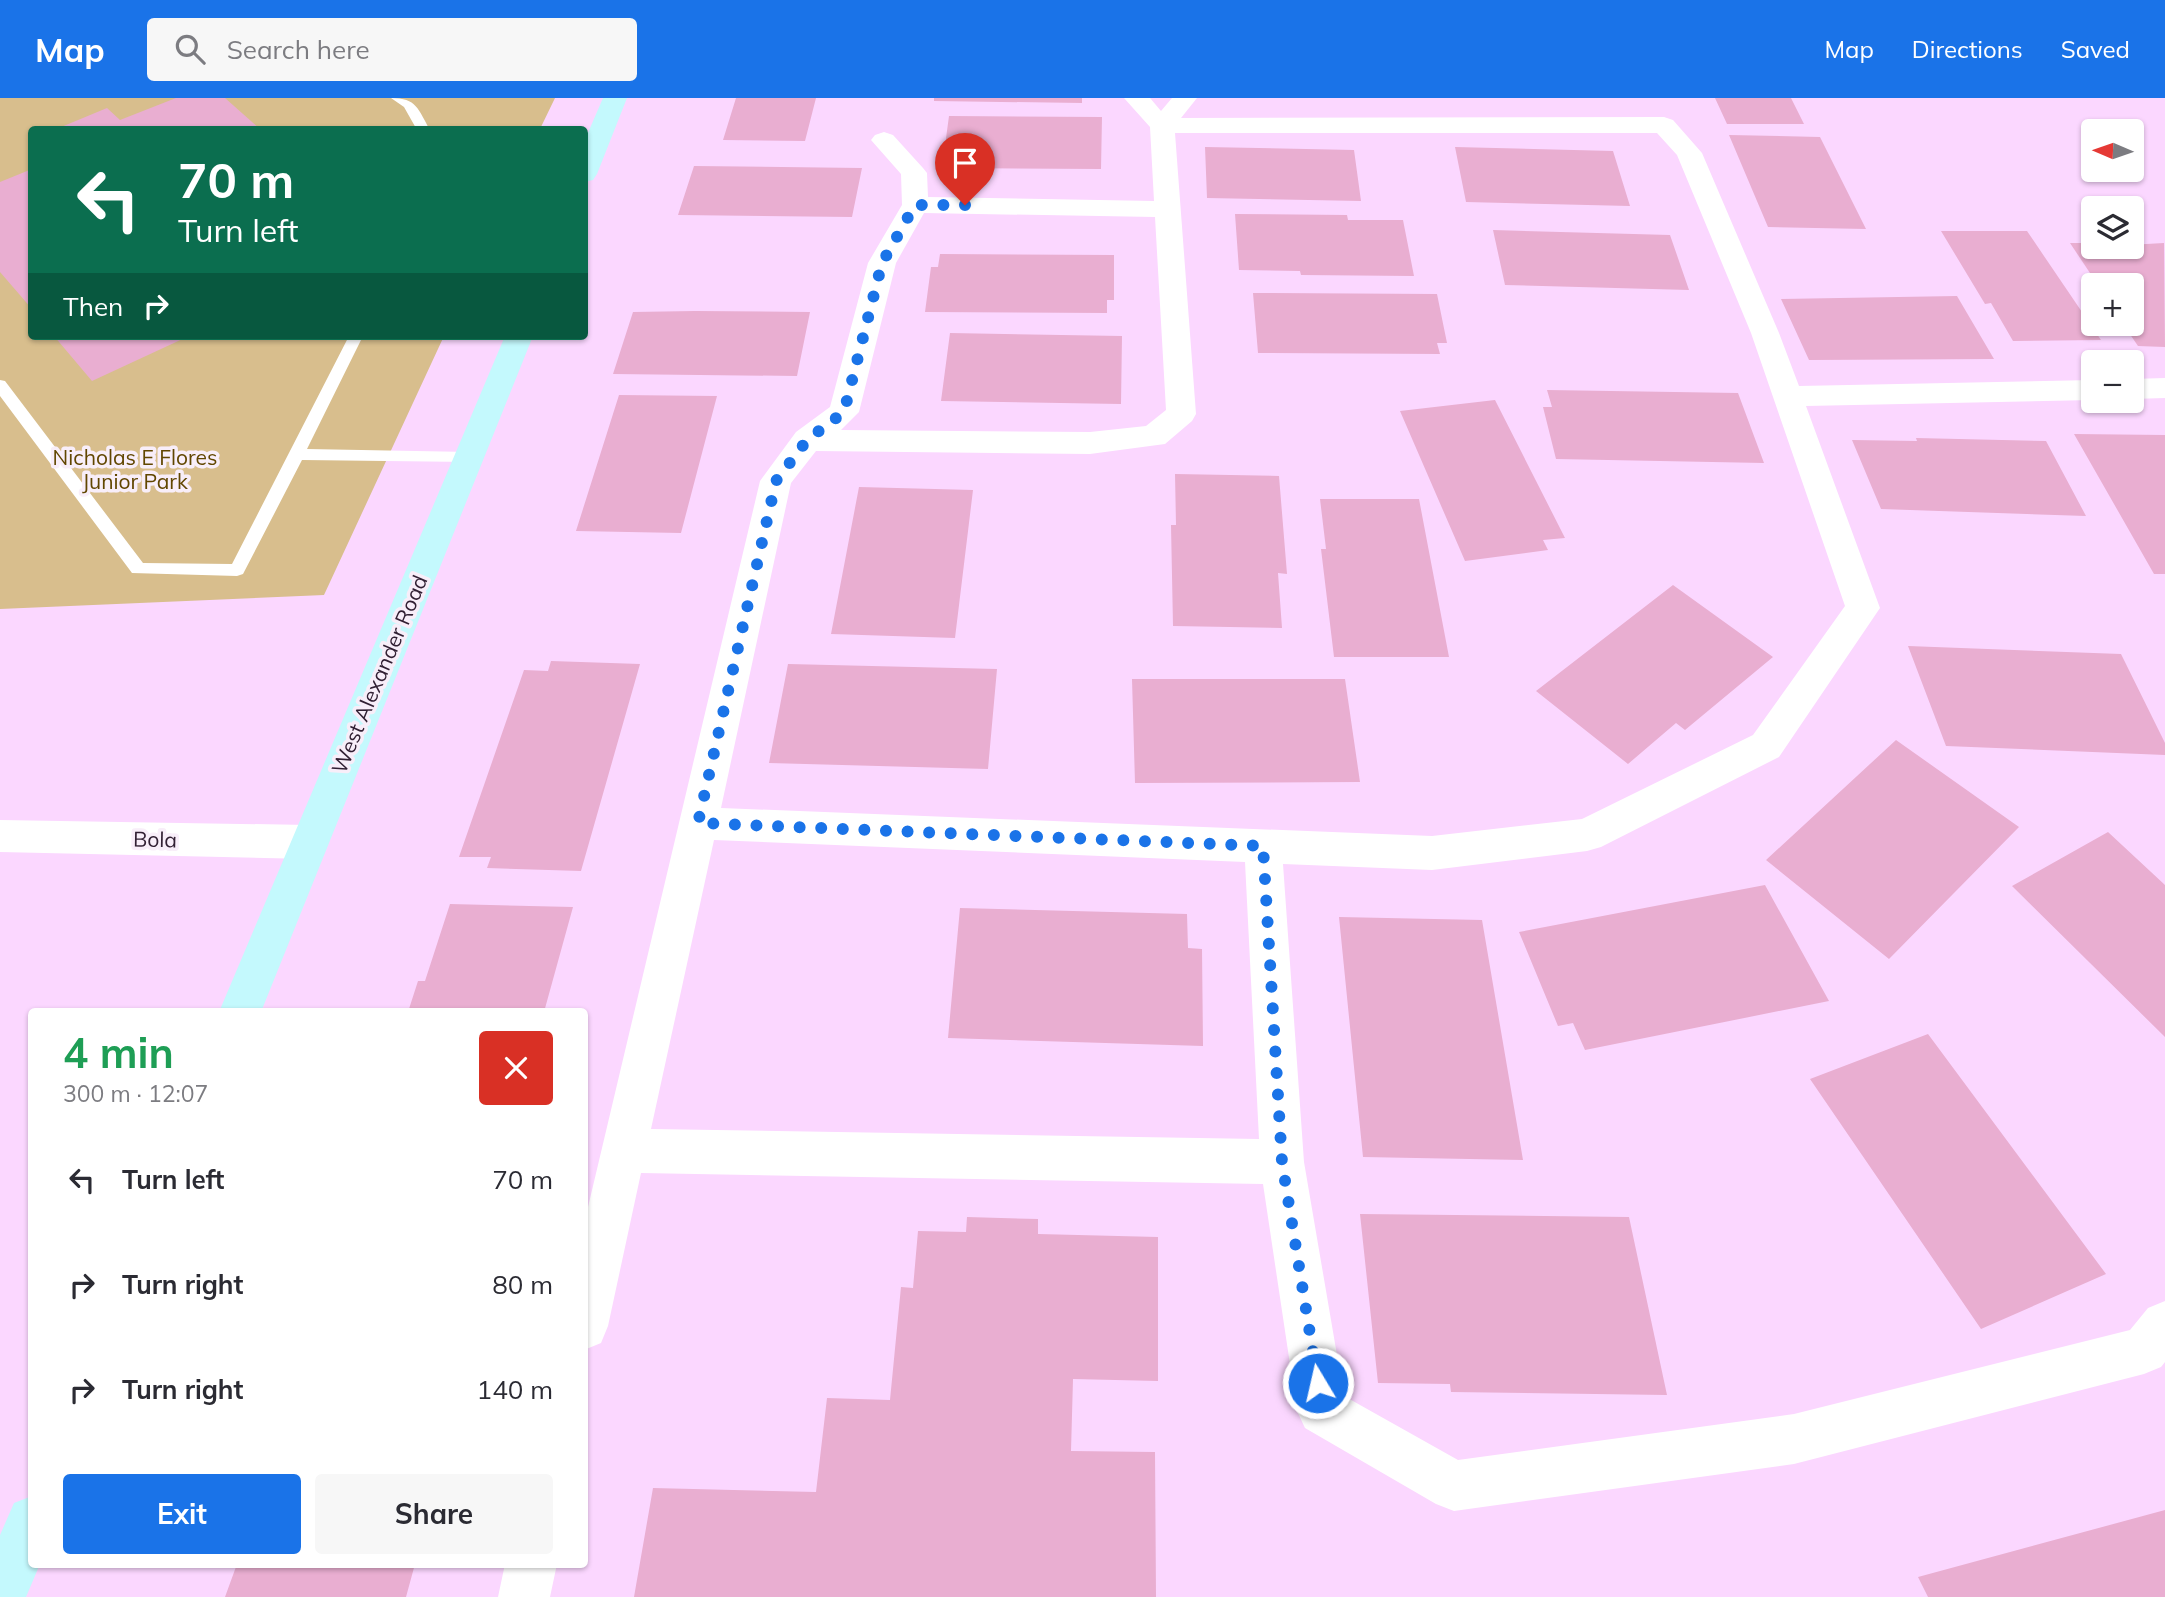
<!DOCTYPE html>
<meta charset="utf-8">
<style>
:root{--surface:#fff;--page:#f7f7f7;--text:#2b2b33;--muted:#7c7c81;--accent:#1a73e8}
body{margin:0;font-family:Mulish,sans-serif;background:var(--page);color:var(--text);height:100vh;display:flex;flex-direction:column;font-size:26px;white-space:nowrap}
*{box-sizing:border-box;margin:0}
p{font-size:23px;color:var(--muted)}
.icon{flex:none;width:38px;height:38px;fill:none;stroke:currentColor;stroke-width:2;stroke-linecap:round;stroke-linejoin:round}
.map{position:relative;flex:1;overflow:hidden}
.drawer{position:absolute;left:28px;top:910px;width:560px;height:560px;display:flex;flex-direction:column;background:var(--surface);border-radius:7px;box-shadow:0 2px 5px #0004}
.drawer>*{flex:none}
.banner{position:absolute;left:28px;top:28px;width:560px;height:214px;border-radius:7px;box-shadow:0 2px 5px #0004;background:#0b6e4f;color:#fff;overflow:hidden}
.needle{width:46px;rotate:272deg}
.controls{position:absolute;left:2081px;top:21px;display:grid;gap:14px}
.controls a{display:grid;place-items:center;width:63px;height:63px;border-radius:7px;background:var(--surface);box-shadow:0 2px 5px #0004;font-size:35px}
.pin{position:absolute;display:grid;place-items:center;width:60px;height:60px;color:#fff;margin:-72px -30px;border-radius:50% 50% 50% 0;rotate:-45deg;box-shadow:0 0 7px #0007}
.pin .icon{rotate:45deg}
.me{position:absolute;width:77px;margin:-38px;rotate:351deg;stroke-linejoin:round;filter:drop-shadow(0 0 5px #0008)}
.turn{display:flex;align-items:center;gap:24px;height:147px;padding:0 35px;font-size:32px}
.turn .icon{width:91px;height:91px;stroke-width:2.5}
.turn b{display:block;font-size:49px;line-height:60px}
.then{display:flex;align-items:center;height:66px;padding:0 35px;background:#0003;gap:14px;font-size:26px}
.round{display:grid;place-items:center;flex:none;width:74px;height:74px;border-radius:7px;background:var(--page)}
.headline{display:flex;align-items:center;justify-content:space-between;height:119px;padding:0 35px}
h1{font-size:42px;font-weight:700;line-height:52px;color:#1e9e55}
.button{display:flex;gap:14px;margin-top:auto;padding:14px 35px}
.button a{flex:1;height:80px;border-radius:7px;background:var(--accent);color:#fff;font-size:28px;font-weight:700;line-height:80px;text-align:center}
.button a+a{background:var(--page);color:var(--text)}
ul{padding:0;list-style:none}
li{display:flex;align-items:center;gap:21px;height:105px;padding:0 35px}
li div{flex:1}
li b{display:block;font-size:26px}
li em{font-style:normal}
header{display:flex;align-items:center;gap:42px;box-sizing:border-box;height:98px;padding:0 35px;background:var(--accent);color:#fff}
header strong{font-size:33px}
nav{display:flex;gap:38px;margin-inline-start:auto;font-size:24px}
.search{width:490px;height:63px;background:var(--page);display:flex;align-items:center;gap:18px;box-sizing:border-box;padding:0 24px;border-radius:7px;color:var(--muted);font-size:26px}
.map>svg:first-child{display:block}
.green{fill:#d8be8d}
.building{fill:#e9aed1}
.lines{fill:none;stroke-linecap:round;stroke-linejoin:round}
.lane{fill:#fff;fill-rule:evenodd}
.street{fill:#fff;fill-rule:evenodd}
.secondary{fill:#c4f9fd;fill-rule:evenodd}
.route{stroke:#1a73e8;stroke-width:12;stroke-dasharray:0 21.6}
.labels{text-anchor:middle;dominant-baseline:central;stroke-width:7;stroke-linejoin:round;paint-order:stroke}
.park-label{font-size:21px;fill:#614600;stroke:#f8eef9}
.street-label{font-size:21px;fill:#312033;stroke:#f8eef9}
</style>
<header>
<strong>Map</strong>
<div class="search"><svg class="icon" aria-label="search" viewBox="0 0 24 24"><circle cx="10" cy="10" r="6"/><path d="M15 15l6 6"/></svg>Search here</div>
<nav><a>Map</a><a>Directions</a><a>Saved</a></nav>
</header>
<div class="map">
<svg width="2165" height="1499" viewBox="0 0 2165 1499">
<rect width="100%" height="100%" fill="#fbd7ff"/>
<!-- green -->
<path class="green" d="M0 0H555L540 31 32 32V238H444L324 497 0 511Z"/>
<!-- building -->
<path class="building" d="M176 0H225L261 32H54L107 10 120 22Z
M736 0H816L805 43 723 42Z
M934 0H1082V5L934 3Z
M1715 0H1791L1804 26H1727Z
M949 18 1102 19 1101 71 942 70Z
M1729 37 1820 39 1866 131 1768 129Z
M1205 49 1354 52 1361 103 1207 100Z
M1455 49 1613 53 1630 108 1466 104Z
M694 68 862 70 852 119 678 117Z
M32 71V211L0 174V84Z
M1235 116 1347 117 1348 122H1403L1414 178 1301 177 1300 173 1239 172Z
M1493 132 1670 137 1689 192 1505 187Z
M1941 133H2027L2101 242 2013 243 1991 205 1985 206Z
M2070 145H2093V149L2164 145 2165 249 2138 248 2123 226H2132V187H2098Z
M940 156 1114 157V202H1107V215L925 214 931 169H938Z
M1253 195 1437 196 1447 245H1437L1440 256 1258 255Z
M1957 198 1994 261 1809 262 1781 201Z
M695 213 810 214 797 278 613 276 633 214Z
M950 235 1122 238 1121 306 941 303Z
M54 238H189L92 283Z
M1547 292 1738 295 1764 365 1556 361 1543 309H1552Z
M619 297 717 298 681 435 576 433Z
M1495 302 1565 440 1543 442 1548 452 1465 463 1400 313Z
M2074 336 2165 337V476H2154Z
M1916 340 2046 343 2086 418 1881 411 1852 342 1917 343Z
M1175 376 1279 378 1287 476 1278 475 1282 530 1173 528 1171 427H1176Z
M859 389 973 392 955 540 831 536Z
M1320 401H1419L1449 559H1334L1321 451H1326Z
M1673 487 1773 559 1685 632 1676 625 1628 666 1536 593Z
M1908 548 2121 556 2165 645V657L1946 648Z
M551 563 640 566 581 773 487 770 491 759H459L524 572 548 573Z
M788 566 997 571 988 671 769 665Z
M1132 581H1345L1360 684 1135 685Z
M1896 642 2019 729 1889 861 1766 762Z
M2108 734 2165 787V939L2012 788Z
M1765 787 1829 903 1585 952 1573 925 1558 928 1519 834Z
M450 806 573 809 544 914H408L418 883H425Z
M960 810 1187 816 1188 850 1202 851 1203 948 948 940Z
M1339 819 1482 822 1523 1062 1363 1059Z
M1928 936 2106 1176 1981 1231 1810 981Z
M1360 1116 1629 1119 1667 1297 1451 1294 1450 1286 1378 1285Z
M967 1119 1038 1121V1136L1158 1139V1283L1073 1281 1071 1353 1155 1354 1156 1499H634L653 1390 816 1394 827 1300 890 1302 901 1189 913 1190 918 1133 966 1134Z
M2165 1412V1499H1928L1918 1479Z
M237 1466H415L406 1499H225Z"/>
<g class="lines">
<!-- lane -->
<path class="lane" d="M391 0C417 0 418 11 430 32H417L404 9Z
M349 238H363L307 351 470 354 478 359 470 364 302 362 243 476 237 478 132 475 0 298V282L5 283 143 465 232 466Z"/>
<!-- street -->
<path class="street" d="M1124 0H1150L1161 13 1172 0H1197L1181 20 1664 19 1673 22 1702 55 1779 235 1799 288 2093 282V302L1806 308 1880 510 1779 659 1601 749 1587 753 1432 772 1283 766 1304 1064 1344 1298 1458 1362 1794 1316 2130 1232 2148 1210 2165 1203V1264L2161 1269 2144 1276 1794 1366 1454 1413 1436 1406 1305 1330 1297 1313 1263 1086 641 1075 608 1228 601 1245 584 1252V1126L760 383 796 334 830 309 868 165 902 107 901 76 871 42 875 37 884 34 893 37 923 70 927 75 928 99 1154 103 1150 29ZM1175 35H1657L1677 57 1751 235 1845 508 1753 637 1582 721 1432 738 721 710 791 385 816 353 1090 356 1165 346 1192 323 1196 316ZM924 115 1155 119 1166 312 1146 328 1090 334 841 332 859 314 896 165ZM714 742 1245 764 1259 1041 651 1031Z
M2165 280V300L2132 301V281Z
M0 722 309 727 323 732 328 744 323 756 309 761 0 754Z
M505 1466H557L550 1499H498Z"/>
<!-- secondary -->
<path class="secondary" d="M603 0H627L597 76 593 82 584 84V44Z
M505 238H533L261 914H219Z
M32 1398V1466H40L26 1499H0V1437L14 1405Z"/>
</g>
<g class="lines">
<!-- route -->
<path class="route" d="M965 107H915L882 165 844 314 807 342 776 383 698 725 1263 748 1282 1064 1318 1285"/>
</g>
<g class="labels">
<!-- park labels -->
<g class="park-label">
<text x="135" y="359">Nicholas E Flores<tspan x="135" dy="24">Junior Park</tspan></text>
</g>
<!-- street labels -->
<g class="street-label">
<text transform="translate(379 576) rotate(-67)">West Alexander Road</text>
<text transform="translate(155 741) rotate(1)">Bola</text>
</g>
</g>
</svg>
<div class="controls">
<a><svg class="needle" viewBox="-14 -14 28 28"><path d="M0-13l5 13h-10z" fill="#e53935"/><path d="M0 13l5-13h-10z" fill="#7c7c81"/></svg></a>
<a><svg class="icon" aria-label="layers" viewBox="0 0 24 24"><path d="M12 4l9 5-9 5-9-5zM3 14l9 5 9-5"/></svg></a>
<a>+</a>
<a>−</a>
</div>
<div class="pin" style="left:965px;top:107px;background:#d93025"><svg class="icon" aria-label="arrive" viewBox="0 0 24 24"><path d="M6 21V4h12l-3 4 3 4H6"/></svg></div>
<svg class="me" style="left:1318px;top:1285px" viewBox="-20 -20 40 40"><circle r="17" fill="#1a73e8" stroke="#fff" stroke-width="3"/><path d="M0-11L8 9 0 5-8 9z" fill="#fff"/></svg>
<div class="banner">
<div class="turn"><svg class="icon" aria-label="left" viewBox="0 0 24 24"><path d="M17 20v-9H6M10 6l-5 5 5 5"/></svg><div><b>70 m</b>Turn left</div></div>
<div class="then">Then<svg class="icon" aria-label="right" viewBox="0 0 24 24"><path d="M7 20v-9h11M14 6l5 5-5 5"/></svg></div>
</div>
<section class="drawer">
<div class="headline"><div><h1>4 min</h1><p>300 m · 12:07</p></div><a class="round" style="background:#d93025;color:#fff"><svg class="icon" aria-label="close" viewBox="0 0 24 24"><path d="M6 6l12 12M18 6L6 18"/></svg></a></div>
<ul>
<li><svg class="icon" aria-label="left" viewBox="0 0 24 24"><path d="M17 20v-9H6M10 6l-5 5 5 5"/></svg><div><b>Turn left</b></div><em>70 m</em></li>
<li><svg class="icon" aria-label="right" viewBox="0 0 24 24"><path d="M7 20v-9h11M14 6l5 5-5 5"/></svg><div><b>Turn right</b></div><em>80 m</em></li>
<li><svg class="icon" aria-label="right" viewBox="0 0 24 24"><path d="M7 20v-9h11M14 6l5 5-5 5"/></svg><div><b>Turn right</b></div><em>140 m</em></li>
</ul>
<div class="button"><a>Exit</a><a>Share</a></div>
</section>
</div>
